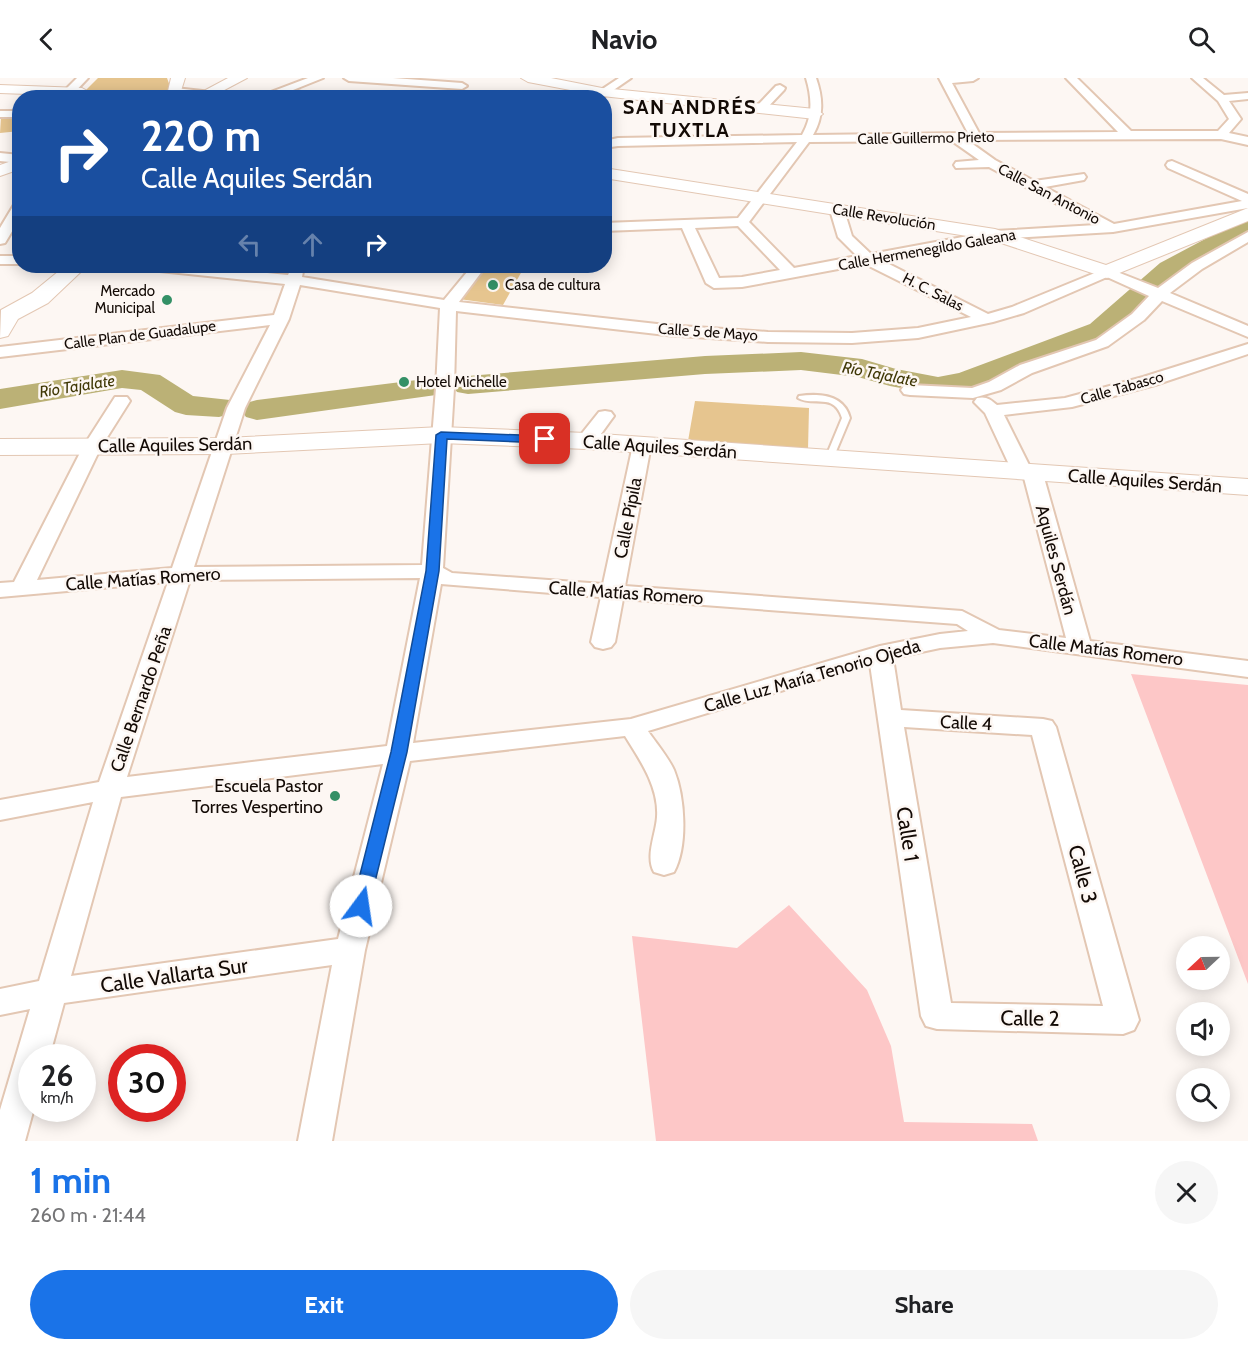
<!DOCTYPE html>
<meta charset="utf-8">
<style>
:root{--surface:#fff;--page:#f6f6f6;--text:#202124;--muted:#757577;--accent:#1a73e8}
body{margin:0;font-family:Cabin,sans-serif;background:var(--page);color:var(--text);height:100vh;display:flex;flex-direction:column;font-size:22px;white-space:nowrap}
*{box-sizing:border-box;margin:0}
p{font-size:20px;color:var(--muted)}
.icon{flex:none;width:33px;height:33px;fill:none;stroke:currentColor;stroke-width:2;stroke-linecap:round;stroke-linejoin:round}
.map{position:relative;height:1063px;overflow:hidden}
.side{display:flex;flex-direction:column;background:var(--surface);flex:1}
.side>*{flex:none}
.hud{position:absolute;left:12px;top:12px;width:600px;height:183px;border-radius:24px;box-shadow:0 3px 15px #0003;background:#1a4fa0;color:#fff;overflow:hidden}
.needle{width:39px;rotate:248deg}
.buttons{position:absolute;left:1176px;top:858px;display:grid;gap:12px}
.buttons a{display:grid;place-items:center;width:54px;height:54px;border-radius:50%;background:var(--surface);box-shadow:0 3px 15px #0003;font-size:30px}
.speed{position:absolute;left:18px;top:966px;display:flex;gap:12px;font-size:30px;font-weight:700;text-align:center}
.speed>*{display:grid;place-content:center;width:78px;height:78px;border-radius:50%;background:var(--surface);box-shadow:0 3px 15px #0003;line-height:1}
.speed small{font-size:15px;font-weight:400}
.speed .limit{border:9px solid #d22;background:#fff;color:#111}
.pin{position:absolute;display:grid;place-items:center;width:51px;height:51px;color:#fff;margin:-26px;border-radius:12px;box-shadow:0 3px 9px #0006}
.me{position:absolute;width:66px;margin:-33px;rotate:14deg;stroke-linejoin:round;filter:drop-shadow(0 0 4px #0008)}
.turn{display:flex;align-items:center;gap:21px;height:126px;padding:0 30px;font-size:27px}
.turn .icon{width:78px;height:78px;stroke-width:2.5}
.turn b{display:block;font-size:42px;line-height:51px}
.lanes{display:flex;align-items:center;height:57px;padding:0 30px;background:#0003;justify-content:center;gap:30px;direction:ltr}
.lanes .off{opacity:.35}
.round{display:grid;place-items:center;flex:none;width:63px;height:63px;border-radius:32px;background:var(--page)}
.overview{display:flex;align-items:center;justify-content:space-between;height:102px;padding:0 30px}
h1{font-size:36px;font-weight:800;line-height:45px;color:var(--accent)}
.cta{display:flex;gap:12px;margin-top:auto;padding:12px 30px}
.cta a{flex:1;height:69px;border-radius:36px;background:var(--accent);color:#fff;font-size:24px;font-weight:800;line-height:69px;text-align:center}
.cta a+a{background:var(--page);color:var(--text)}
header{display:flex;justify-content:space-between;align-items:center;height:78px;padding:0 30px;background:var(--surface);font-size:27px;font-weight:800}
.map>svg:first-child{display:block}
.green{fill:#fdc7c7}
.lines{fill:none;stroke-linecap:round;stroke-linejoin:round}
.river{fill:#bbb176;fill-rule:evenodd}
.building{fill:#e6c58f}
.lane-casing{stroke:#e3c7b3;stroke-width:4}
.street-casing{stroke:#e3c7b3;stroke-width:4}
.secondary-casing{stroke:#e3c7b3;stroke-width:2}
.lane{fill:#fff;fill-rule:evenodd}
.street{fill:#fff;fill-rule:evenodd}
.secondary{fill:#fff;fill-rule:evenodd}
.route{fill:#1a73e8;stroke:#114b97;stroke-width:1.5}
.poi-dot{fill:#349066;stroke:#fdf7f3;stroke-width:2}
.labels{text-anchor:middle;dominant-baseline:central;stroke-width:5;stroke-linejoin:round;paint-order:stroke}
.far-street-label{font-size:15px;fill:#130a05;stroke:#fdf7f3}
.far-poi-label{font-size:15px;fill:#130a05;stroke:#fdf7f3;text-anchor:start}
.far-water-label{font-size:16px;font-style:italic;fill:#403806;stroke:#fdf7f3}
.street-label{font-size:18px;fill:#130a05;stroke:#fdf7f3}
.poi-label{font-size:18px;fill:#130a05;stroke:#fdf7f3;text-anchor:end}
.far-district-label{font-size:20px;font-weight:bold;letter-spacing:1.5px;fill:#130a05;stroke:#fdf7f3}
.near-street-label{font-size:21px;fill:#130a05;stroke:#fdf7f3}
</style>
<header><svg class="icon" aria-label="back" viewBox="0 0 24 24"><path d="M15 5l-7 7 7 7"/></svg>Navio<svg class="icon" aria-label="search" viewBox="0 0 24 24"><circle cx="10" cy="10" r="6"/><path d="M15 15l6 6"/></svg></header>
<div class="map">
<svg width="1248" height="1063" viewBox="0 0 1248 1063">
<rect width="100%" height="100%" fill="#fdf7f3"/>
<!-- green -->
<path class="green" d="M1131 596 1248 607V906Z
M789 827 867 912 891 968 904 1044 1032 1046 1038 1063H656L632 858 737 870Z"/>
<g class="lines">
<!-- river -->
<path class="river" d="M1248 141V158L1178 197 1110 258 966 312 938 317 890 308 858 299 801 292 705 296 468 316 457 314 452 307 457 300 468 298 705 278 801 274 862 281 896 291 938 299 959 295 1090 246 1160 185 1239 143Z
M122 292 160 297 193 318 230 322 235 329 230 336 219 339 186 337 175 334 141 312 122 310 0 331V311Z
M425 301 436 303 441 310 436 317 257 342 246 339 241 332 246 325 257 322Z"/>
</g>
<!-- building -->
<path class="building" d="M98 0H167L171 11 156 20H78Z
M1 39H20V53L0 55Z
M485 190 522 193 503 227 459 221Z
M695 323 809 330 808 371 688 363Z"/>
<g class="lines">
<!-- lane casing -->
<g class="lane-casing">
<path id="lane" d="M799 318C820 315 844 317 850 340L832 383H826L825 381 842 340C834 314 814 329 798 320Z"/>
</g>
<!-- street casing -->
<g class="street-casing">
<path id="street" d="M77 0H88L69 20H57Z
M308 0H323L293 12 326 20H298L281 16 272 20H255Z
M344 0H393L462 5 467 8 462 11 349 3Z
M619 0H631L602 20H589Z
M806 0H816C823 20 824 38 813 57L968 55 939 0H978L973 3 952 5 979 55 1118 54 1066 0H1077L1131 53H1218L1229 41 1218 23 1192 0H1203L1224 17 1248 15V21L1229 23 1241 41 1229 55 1248 59V67L1221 61 967 62 995 82 1034 103 1084 96 1086 99 1084 102 1045 109 1114 146 1242 123 1168 90 1166 87 1168 84 1172 83 1248 116V130L1113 154 995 161 881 182 988 236 1012 229 1107 190 1158 210 1192 185 1248 154V164L1202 191 1170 215 1248 248V259L1162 223 1144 242 1108 268 1032 295 1001 312 973 320 910 317 904 316 901 312 904 308 910 307 972 310 989 304 1020 287 1096 262 1132 236 1149 218 1107 199 1024 235 993 244 918 260 852 265 768 264 666 257 456 233 454 310 443 490 452 495 603 506 633 367 635 363H649L651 367 625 508 962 533 999 552 1066 560 1024 400 1016 399 1013 395 985 335 974 324 977 320C986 318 990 321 997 327L1065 320 1143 299 1248 266V276L1155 307 1072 329 1004 337 1031 391 1040 392 1043 396 1090 563 1248 583V599L993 565 940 570 893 580 901 632 1043 641 1052 643 1056 649 1139 942 1134 952 1123 956 937 951 926 948 921 938 870 586 648 653C656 665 668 679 674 692 685 719 688 768 674 794L664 797 654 794C645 778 656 756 657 739 659 709 640 682 625 658L410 683 365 872 332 1063H298L332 887 64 925 49 980H32V1030H34L25 1063H0V1032L30 931 0 937V911L39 903 93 724 0 742V722L99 704 168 504 0 519V505L14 504 83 369 115 319H127L130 323 101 369 37 502 172 490 227 330 270 247 0 279V269L274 237 285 206 150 192 145 191 143 188H191L288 197 292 188H304L302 199 444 222 472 188H486L459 224 666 247 768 254 852 255 918 250 971 239 865 186 742 209 714 210 706 205 682 150 604 153V145L738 140 797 64 618 68 604 70V63L618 60 802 57C813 38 812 20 806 0ZM952 63 979 82 956 84 954 87 956 90 989 89 1096 147 995 153 871 176 852 158 844 132 837 128 830 132 838 159 857 178 794 190 749 144 809 64ZM738 148 780 192 742 199 719 200 695 150ZM300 207 440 230 436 310 422 487 194 489 245 330 289 241ZM420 500 387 668 127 699 190 502ZM441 506 601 519 591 564 595 569 603 571 611 569 615 564 623 521 957 546 968 553 940 556 880 568 631 641 413 665ZM904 649 1032 657 1103 928 951 925ZM383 686 338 861 71 898 121 719Z
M780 7 785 10 784 12 765 32H757V28L776 8Z
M175 10 239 17 244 20 177 16 172 20H158Z
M0 33H20V39H0Z
M0 75 20 77V85L0 83Z
M20 124V140L5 165 0 166V150L15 125Z
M0 178H20V186H0Z
M605 333 611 334 614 338 611 342 593 367H579L577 363 579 359 599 334Z"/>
</g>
<!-- secondary casing -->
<g class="secondary-casing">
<path id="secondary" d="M171 0H185L180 16 175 17 168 13Z
M228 0H247L213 18 208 20 200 15Z
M521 0H551L602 10 815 31 823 36 815 41 602 18 528 4Z
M0 7 82 10 89 14 82 18 0 15Z
M20 80V91L0 98V87Z
M604 90 995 151 1106 187 1248 130V143L1107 200 992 162 604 100Z
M65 188H87L48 225 18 241 8 258 0 260 1 232 32 215Z
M441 349 586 355 1248 401V417L586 371 441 365 226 376 0 377V361L226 360Z"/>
</g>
<!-- lane -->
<use href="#lane" class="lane"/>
<!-- street -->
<use href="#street" class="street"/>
<!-- secondary -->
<use href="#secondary" class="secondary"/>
</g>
<!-- route -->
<path class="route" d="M441 354 545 358 550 361 545 365 447 361 439 493 407 674 369 828 367 833 361 835 354 833 352 828 391 674 426 493 436 357Z"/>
<!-- markers -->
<g class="poi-dot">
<circle cx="493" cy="207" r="6"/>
<circle cx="167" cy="222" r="6"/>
<circle cx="404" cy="304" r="6"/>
<circle cx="335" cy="718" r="6"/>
</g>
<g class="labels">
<!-- far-street labels -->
<g class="far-street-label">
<text transform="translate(926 60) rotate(-1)">Calle Guillermo Prieto</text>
<text transform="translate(1049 116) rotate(28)">Calle San Antonio</text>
<text transform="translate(884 139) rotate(9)">Calle Revolución</text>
<text transform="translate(927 172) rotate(-10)">Calle Hermenegildo Galeana</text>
<text transform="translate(933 214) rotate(27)">H. C. Salas</text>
<text transform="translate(708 254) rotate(4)">Calle 5 de Mayo</text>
<text transform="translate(140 257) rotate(-7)">Calle Plan de Guadalupe</text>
<text transform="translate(1122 310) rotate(-16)">Calle Tabasco</text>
</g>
<!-- far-poi labels -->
<g class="far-poi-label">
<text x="505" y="207">Casa de cultura</text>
<text x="155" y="213" text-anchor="end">Mercado<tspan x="155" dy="17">Municipal</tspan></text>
<text x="416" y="304">Hotel Michelle</text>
</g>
<!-- far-water labels -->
<g class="far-water-label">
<text transform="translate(880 296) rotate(11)">Río Tajalate</text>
<text transform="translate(77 308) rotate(-9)">Río Tajalate</text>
</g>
<!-- street labels -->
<g class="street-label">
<text transform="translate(175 367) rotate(-1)">Calle Aquiles Serdán</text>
<text transform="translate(660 369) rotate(4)">Calle Aquiles Serdán</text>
<text transform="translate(1145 403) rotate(4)">Calle Aquiles Serdán</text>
<text transform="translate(628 440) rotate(-79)">Calle Pípila</text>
<text transform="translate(1056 482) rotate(75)">Aquiles Serdán</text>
<text transform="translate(143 501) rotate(-4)">Calle Matías Romero</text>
<text transform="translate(626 515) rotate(4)">Calle Matías Romero</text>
<text transform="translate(1106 572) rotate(7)">Calle Matías Romero</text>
<text transform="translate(812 598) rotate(-16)">Calle Luz María Tenorio Ojeda</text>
<text transform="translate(141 621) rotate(-71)">Calle Bernardo Peña</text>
<text transform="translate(966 645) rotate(3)">Calle 4</text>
</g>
<!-- poi labels -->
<g class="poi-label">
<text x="323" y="708">Escuela Pastor<tspan x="323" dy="21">Torres Vespertino</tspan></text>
</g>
<!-- far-district labels -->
<g class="far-district-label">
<text x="690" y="29">SAN ANDRÉS<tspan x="690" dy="23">TUXTLA</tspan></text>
</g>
<!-- near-street labels -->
<g class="near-street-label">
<text transform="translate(908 756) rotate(81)">Calle 1</text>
<text transform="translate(1083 796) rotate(75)">Calle 3</text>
<text transform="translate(174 897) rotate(-8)">Calle Vallarta Sur</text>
<text transform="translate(1030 940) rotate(1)">Calle 2</text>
</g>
</g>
</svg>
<div class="buttons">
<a><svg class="needle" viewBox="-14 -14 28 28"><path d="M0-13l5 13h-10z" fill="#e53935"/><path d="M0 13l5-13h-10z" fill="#757577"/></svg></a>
<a><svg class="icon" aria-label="sound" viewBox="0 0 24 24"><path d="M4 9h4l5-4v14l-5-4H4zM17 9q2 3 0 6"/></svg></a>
<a><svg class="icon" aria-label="search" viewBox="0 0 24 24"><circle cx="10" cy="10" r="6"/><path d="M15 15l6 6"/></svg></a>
</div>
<div class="speed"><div>26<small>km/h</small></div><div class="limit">30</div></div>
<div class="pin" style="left:545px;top:361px;background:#d93025"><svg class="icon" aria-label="arrive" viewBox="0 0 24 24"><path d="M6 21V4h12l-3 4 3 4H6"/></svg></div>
<svg class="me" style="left:361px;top:828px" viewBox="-20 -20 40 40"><circle r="19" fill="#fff"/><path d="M0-13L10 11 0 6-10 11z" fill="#1a73e8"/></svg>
<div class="hud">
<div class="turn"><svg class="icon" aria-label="right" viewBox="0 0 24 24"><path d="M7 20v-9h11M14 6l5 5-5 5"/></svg><div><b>220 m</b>Calle Aquiles Serdán</div></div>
<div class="lanes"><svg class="icon off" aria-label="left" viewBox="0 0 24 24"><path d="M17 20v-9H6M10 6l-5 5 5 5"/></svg><svg class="icon off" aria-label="ahead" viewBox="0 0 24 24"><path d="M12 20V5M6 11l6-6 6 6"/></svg><svg class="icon" aria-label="right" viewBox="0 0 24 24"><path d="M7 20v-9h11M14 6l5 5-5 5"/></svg></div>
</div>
</div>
<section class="side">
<div class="overview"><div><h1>1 min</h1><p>260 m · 21:44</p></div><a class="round"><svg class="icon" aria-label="close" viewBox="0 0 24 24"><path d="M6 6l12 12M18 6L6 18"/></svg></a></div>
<div class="cta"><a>Exit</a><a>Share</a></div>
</section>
